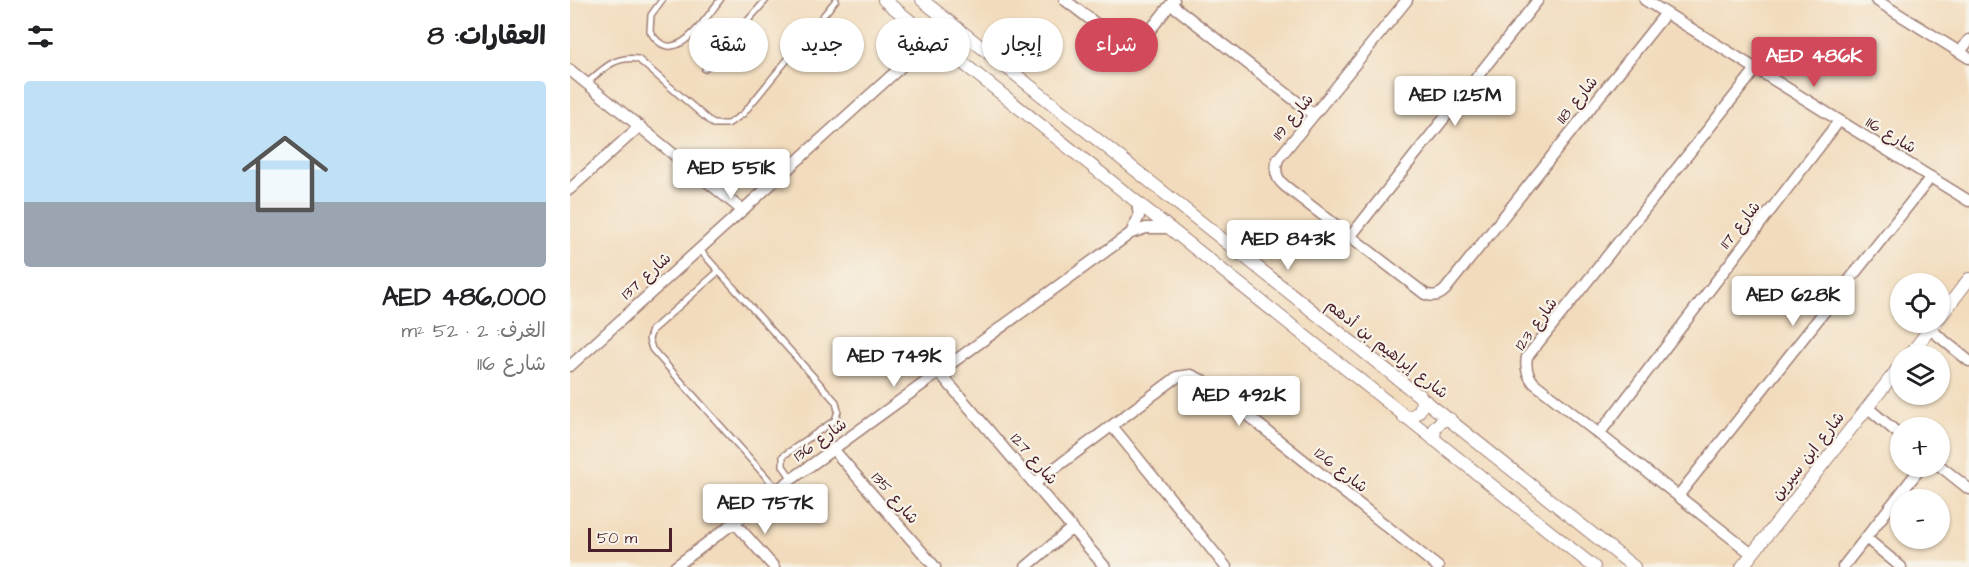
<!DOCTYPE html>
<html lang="ar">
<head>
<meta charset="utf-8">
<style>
  body { margin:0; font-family:"Architects Daughter","Playpen Sans Arabic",sans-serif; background:#f2f2f2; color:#202124; direction:rtl; height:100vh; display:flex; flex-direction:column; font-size:22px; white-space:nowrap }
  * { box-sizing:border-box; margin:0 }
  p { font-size:20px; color:#757577 }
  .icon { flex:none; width:33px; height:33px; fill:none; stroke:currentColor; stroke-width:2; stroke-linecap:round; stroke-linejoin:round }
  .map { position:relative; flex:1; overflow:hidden; direction:ltr }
  .drawer { display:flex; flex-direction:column; background:#fff; width:570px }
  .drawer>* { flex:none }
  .banner { position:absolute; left:18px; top:18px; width:570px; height:54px; direction:rtl; display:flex; gap:12px }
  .controls { position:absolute; left:1320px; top:273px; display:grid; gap:12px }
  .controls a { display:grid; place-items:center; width:60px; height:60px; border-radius:50%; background:#fff; box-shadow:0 2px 4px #0004; font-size:30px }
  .scale { position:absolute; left:18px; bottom:15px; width:84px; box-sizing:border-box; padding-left:6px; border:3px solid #4a1f2b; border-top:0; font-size:16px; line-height:21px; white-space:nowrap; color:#4a1f2b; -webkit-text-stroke:4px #f7f3e8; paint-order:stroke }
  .price { position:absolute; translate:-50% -51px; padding:0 14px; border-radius:6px; background:#fff; color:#222; font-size:20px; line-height:39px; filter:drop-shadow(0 2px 3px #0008) }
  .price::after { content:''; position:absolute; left:50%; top:36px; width:18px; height:14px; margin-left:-9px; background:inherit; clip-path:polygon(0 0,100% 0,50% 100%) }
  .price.on { background:#d1495b; color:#fff }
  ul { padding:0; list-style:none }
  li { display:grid; align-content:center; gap:12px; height:318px; padding:0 24px }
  li span { display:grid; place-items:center; height:186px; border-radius:6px; color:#555 }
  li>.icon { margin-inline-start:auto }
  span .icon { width:108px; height:108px; fill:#fffc; stroke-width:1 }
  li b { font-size:26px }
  h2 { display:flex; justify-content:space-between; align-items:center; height:72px; padding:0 24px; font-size:26px }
  .chip { padding:0 21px; border-radius:27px; background:#fff; box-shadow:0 2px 4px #0004; font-size:21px; line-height:54px }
  .chip.on { background:#d1495b; color:#fff }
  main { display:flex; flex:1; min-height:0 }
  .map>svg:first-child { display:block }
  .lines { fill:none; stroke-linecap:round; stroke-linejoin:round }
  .service-casing { stroke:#9e7d74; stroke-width:8 }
  .minor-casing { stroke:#9e7d74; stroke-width:13 }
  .tertiary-casing { stroke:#9e7d74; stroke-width:14 }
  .service { stroke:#fff; stroke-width:5 }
  .minor { stroke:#fff; stroke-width:10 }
  .tertiary { stroke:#fff; stroke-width:12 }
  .labels { text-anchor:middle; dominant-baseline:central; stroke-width:4.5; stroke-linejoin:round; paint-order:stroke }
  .street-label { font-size:16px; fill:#4a1f2b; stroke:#f7f3e8 }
</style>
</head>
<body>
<main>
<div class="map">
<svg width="1399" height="567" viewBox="0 0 1399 567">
  <rect width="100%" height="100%" fill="#f7f3e8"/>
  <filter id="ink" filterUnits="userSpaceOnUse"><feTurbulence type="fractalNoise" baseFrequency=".0167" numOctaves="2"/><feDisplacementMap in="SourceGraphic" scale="12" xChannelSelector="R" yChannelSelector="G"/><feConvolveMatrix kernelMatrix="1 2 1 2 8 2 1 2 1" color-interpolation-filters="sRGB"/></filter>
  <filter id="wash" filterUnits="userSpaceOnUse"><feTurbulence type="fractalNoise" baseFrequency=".008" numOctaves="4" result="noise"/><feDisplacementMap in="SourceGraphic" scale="24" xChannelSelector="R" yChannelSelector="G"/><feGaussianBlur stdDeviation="1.35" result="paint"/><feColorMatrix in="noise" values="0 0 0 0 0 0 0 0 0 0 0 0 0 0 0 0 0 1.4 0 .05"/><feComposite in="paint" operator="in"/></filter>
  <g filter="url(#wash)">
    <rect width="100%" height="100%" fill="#f2dbbc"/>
  </g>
  <g filter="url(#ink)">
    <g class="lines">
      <defs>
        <path id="service" d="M92 0 81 15 80 31C103 72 135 19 150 0
          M135 69 196 0
          M17 83C33 69 44 56 68 59L143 124H158L173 114 266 0
          M129 249 266 402 268 411 265 420 213 456V466L222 479
          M149 271 82 330 79 339 82 349 207 489"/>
        <path id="minor" d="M495 0 551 43 560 45 573 39 604 0
          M837 0 708 159C704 170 706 179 715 186L855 294C862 297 869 296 875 290L1096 13
          M1075 0 1399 201
          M1306 0 1399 58
          M601 4 744 115
          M1390 52 1399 40
          M342 57 348 41 345 25
          M0 70 172 210
          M0 189 70 126
          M561 233 569 216 567 203
          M780 237 968 0
          M1360 329 1399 361
          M0 366 342 57 365 51 377 50
          M369 372 535 567
          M1298 408 1330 435
          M542 426 656 567
          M1029 434 1269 121
          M263 449 365 567
          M1370 466 1399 489
          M465 483 607 377 621 375 634 381 868 567
          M1108 496 1361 177
          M164 522 204 567
          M1296 538 1331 567
          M1182 554 964 383C957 375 955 367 957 357L1186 69
          M105 567 222 479 561 233 576 228H599
          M456 567 502 528
          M1273 567 1352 466"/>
        <path id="tertiary" d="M314 0 1024 567
          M352 0 1064 567
          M1370 317 1399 279
          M1339 356 1365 322
          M834 417C848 417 855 408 850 395
          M864 440 865 427 872 421 880 419
          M1172 567 1330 366"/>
      </defs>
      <use href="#service" class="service-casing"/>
      <use href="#minor" class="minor-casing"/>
      <use href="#tertiary" class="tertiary-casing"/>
      <use href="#service" class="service"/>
      <use href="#minor" class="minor"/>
      <use href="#tertiary" class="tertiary"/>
    </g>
  </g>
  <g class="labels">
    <g class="street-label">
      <text transform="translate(1007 100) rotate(-51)">شارع 118</text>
      <text transform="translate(723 117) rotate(-51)">شارع 119</text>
      <text transform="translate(1321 135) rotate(31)">شارع 116</text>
      <text transform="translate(1170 225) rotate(-52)">شارع 117</text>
      <text transform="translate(76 276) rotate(-42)">شارع 137</text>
      <text transform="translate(966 324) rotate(-54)">شارع 123</text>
      <text transform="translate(817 349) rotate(38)">شارع إبراهيم بن أدهم</text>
      <text transform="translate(250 440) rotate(-36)">شارع 136</text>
      <text transform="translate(1238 456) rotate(-52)">شارع ابن سيرين</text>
      <text transform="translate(464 459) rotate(49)">شارع 127</text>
      <text transform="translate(771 470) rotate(38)">شارع 126</text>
      <text transform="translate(325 498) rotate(49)">شارع 135</text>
    </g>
  </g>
</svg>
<div class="controls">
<a><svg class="icon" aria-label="locate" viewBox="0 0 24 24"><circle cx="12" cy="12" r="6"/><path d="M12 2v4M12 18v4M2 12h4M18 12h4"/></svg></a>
<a><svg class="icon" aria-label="layers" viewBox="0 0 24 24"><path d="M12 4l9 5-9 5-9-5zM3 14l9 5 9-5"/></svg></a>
<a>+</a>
<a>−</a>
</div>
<div class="scale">50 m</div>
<b class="price on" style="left:1244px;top:88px">AED 486K</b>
<b class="price" style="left:885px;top:127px">AED 1.25M</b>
<b class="price" style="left:161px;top:200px">AED 551K</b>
<b class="price" style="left:718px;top:271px">AED 843K</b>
<b class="price" style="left:1223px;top:327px">AED 628K</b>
<b class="price" style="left:324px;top:388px">AED 749K</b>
<b class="price" style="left:669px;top:427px">AED 492K</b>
<b class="price" style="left:195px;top:535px">AED 757K</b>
<div class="banner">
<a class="chip on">شراء</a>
<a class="chip">إيجار</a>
<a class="chip">تصفية</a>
<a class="chip">جديد</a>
<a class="chip">شقة</a>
</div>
</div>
<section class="drawer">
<h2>العقارات: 8<svg class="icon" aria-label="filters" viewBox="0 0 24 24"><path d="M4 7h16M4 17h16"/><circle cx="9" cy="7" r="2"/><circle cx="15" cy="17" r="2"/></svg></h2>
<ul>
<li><span style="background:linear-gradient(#bfe0f5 65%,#9aa5b1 0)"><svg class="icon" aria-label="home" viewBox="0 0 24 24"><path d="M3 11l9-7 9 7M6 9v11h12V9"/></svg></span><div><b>AED 486,000</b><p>الغرف: 2 · 52 m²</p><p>شارع 116</p></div></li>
</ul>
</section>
</main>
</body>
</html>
